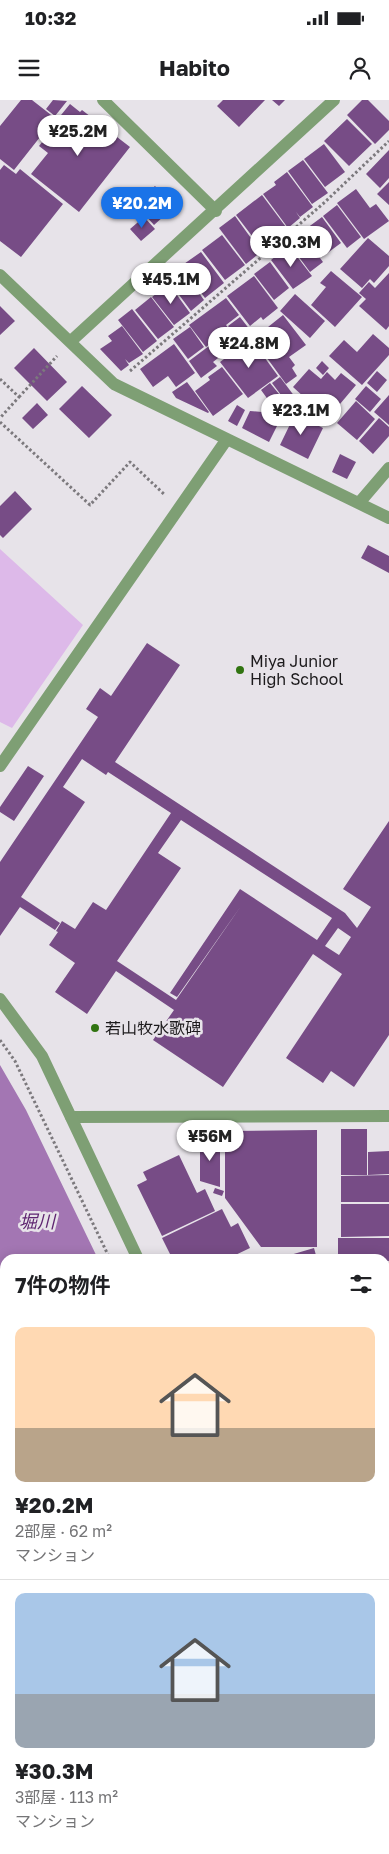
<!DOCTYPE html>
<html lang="ja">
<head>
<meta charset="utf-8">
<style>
  body { margin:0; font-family:"Golos Text","Noto Sans JP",sans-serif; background:#f6f6f6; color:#202124; height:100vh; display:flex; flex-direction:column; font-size:19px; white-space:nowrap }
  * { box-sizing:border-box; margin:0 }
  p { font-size:16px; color:#757577 }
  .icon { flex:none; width:28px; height:28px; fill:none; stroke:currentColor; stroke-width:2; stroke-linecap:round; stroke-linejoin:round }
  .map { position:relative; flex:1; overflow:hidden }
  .sheet { position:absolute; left:0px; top:1154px; width:390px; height:601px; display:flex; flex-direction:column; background:#fff; border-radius:15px 15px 0 0; box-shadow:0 2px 12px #0003 }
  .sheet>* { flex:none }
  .price { position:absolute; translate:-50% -42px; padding:0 11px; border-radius:18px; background:#fff; color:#222; font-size:16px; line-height:32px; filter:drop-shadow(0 1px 2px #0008) }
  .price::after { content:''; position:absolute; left:50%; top:30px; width:15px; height:11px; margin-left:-8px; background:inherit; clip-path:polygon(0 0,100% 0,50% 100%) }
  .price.current { background:#1a73e8; color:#fff }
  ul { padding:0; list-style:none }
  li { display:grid; align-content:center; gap:10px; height:265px; padding:0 15px }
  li+li { border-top:1px solid #e0e0e0 }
  li span { display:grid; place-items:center; height:155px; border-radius:10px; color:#555 }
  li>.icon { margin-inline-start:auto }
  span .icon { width:90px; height:90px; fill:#fffc; stroke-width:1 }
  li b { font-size:21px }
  h2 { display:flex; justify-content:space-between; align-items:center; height:60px; padding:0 15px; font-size:21px }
  .status { display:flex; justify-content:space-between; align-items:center; height:35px; padding:0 25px; background:#fff; direction:ltr }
  .status svg { height:14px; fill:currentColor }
  header { display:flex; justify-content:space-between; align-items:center; height:65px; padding:0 15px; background:#fff; font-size:22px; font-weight:700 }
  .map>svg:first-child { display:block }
  .green { fill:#ddb9e9 }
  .water { fill:#a376b3 }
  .building { fill:#774c86; fill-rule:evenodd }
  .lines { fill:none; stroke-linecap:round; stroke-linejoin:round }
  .path { stroke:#7c797d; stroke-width:3; stroke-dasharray:2.5 2.5; stroke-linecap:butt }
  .minor { stroke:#7e9f74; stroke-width:12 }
  .tertiary { stroke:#7e9f74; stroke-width:12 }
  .poi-dot { fill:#317411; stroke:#e7e3e9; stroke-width:2 }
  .labels { text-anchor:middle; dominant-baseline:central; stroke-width:5; stroke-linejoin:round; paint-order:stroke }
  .poi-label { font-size:16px; fill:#1c1a1c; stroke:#e7e3e9; text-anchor:start }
  .water-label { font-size:18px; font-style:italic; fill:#5f2671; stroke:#e7e3e9 }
</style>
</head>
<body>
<div class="status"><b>10:32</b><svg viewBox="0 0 49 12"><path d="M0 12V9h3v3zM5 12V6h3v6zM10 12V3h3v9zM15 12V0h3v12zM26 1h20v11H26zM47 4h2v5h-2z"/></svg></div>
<header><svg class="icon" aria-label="menu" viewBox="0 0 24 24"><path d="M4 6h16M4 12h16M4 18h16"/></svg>Habito<svg class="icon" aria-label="person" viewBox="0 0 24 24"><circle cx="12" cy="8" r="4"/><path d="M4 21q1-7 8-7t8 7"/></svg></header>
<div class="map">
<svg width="389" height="1754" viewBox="0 0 389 1754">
  <rect width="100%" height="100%" fill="#e7e3e9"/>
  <path class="green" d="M0 449 83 525 12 628 0 622Z
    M0 1518 5 1530V1750H92L94 1754H0Z
    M385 1700 389 1704V1754H351L350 1750H385Z"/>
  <path class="water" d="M0 965 26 1010 98 1159H5V1386L0 1375Z
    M150 1750H350L351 1754H152Z"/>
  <path class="building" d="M21 0H32L55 18 14 70 0 59V26Z
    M53 0 67 1 55 16 46 9Z
    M223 0H265L239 27 217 6Z
    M272 0H285L279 6Z
    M362 0H368L389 21V30L375 44 347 15Z
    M70 4 80 12 82 10 130 47 79 112 31 74 48 53 39 46 47 36 56 43 59 40 48 31Z
    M347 19 372 44 349 66 324 41Z
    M324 44 345 72 325 87 304 59Z
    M389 50V78L380 88 366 74Z
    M303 60 328 93 312 104 288 71Z
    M4 65 16 74 20 69 63 104 21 157 0 141V70Z
    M287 72 313 107 300 117 296 112 300 118 288 128 263 94 276 85 274 82Z
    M389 82V105L377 94Z
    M155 86 174 107 154 125 135 104Z
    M356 89 370 108 376 104 389 121 364 139 337 103Z
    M262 95 289 131 268 146 263 140 258 144 236 115Z
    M337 105 361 137 347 148 323 116Z
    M235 116 261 152 246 164 219 128Z
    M144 117 155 129 141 141 130 129Z
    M322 117 341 143 322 157 303 131Z
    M222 135 245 165 225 180 202 150Z
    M303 135 323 162 310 172 290 145Z
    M368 138 389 156V166L374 183 370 179 362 188 340 169Z
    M289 146 312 176 293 189 271 160Z
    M201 152 224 183 205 198 181 166Z
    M270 162 289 188 274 200 254 174Z
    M331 171 362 197 335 227 311 205 326 187 320 183Z
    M389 173V226L386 230 359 206 366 199 359 193 369 182 375 188Z
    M175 174 179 180 186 175 204 200 191 211 168 180Z
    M254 176 278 208 263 220 261 217 250 226 227 196Z
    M169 184 190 213 174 225 152 197Z
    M295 194 325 221 310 238 280 211Z
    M151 197 174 227 158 239 135 210Z
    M226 198 239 215 226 225 229 229 206 247 189 225Z
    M0 206 15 221 0 235Z
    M132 209 157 241 143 252 118 220Z
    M283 215 306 245 289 257 295 265 292 268 297 276 286 284 253 239Z
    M240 217 254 235 242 244 228 226Z
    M122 226 143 254 129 263 125 259 129 265 121 271 100 249 112 241 108 236Z
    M190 227 204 247 188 259 173 239Z
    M227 233 236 246 226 254 217 241Z
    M373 234 389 248V255L362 285 329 256 344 240 357 252Z
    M251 239 278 276 248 298 220 262Z
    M213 243 222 255 213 262 217 266 201 278 189 261Z
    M174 244 195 273 176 287 168 276 153 287 140 269Z
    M34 248 67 282 47 301 14 268Z
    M322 261 329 268 323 275 316 268Z
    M222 267 243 294 213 316 195 291 210 280 208 277Z
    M309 269 321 279 327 272 335 280 341 273 356 285 340 304 333 297 313 319 298 306 305 298 293 287Z
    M377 271 387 280 377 292 367 283Z
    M280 277 295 297 287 303 272 283Z
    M187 282 209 312 208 313 176 298 172 292Z
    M270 283 279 294 269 301 261 290Z
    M82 286 112 315 89 338 59 309Z
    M366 286 381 299 370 312 355 299Z
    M389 295V325L374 312Z
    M356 301 375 319 357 340 337 323Z
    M37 303 48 315 33 329 22 318Z
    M237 305 245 310 237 326 228 321Z
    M250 311 283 314 269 342 242 328Z
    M295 314 323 328 308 359 280 345Z
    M379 318 389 327V336L373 354 359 341Z
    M340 354 356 362 347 379 332 372Z
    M15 391 32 409 3 438 0 435V406Z
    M368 445 389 456V473L361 458Z
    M147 543 180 565 115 662 345 813 357 828 371 807 343 789 389 721V935L354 987 331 971 323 983 286 958 342 874 313 854 223 987 153 940 174 910 116 871 87 914 55 892 75 863 49 845 58 832 56 831 62 821 75 829 93 802 106 810 171 713 108 672 106 675 82 659 63 687 85 702 21 797 60 823 55 830 20 807 0 836V762L98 617 86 609 100 588 111 596ZM181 720 332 818 317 840 240 789 170 893 177 897 241 806 176 900 117 861 181 768 158 753ZM338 828 351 837 339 855 325 846Z
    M28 666 44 676 14 721 0 712V707Z
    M341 1029H367V1075H341Z
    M317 1030V1147H261L225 1098V1031Z
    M200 1040H220V1087L200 1081Z
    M389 1051V1074L368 1075V1052Z
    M179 1055 197 1093 205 1089 215 1111 162 1136 137 1085 147 1080 143 1072Z
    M389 1075V1102H341V1076Z
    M215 1088 224 1091 222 1096 213 1093Z
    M341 1104H389V1136L341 1137Z
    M222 1109 231 1127 238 1123 250 1148 227 1159H181L179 1154 172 1158 162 1138Z
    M338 1138H389V1161L338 1159Z
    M314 1148 317 1159H280V1158Z
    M385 1332 389 1342V1351L385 1352Z
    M385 1438 389 1446V1603L385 1597Z"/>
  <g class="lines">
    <path class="path" d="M130 271 325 102 389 41
      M0 279 19 297 0 318
      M19 297 57 256
      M0 322 90 405 130 362 165 395
      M0 940 15 961 110 1159
      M0 1440 5 1451
      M0 1574 5 1580
      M385 1690 389 1694
      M385 1733 389 1739
      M371 1750 373 1754"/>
    <path class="minor" d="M103 0 216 111
      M0 175 114 284 389 418
      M70 242 334 0
      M359 403 389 368
      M0 666 227 339
      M71 1017 389 1016
      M385 1375 389 1373
      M0 1489 5 1500
      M112 1750 113 1754"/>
    <path class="tertiary" d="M0 899 42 956 138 1159
      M385 1653 389 1658"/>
  </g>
  <g class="poi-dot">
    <circle cx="240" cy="570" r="5"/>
    <circle cx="95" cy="928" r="5"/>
  </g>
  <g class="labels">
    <g class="poi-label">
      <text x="250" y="561">Miya Junior<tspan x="250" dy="18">High School</tspan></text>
      <text x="105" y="928">若山牧水歌碑</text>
    </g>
    <g class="water-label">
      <text x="37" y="1121">堀川</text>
    </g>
  </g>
</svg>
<b class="price" style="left:78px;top:57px">¥25.2M</b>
<b class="price current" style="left:142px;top:129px">¥20.2M</b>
<b class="price" style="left:291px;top:168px">¥30.3M</b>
<b class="price" style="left:171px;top:205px">¥45.1M</b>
<b class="price" style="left:249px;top:269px">¥24.8M</b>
<b class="price" style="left:301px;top:336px">¥23.1M</b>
<b class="price" style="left:210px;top:1062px">¥56M</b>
<section class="sheet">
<h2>7件の物件<svg class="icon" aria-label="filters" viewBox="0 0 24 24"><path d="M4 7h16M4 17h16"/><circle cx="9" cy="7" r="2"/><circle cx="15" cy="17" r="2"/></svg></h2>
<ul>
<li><span style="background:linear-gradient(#ffd9b3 65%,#b9a48a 0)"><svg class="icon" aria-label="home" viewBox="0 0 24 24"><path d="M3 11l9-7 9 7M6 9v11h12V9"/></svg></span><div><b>¥20.2M</b><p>2部屋 · 62 m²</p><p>マンション</p></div></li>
<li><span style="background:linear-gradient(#a9c7e8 65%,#9aa5b1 0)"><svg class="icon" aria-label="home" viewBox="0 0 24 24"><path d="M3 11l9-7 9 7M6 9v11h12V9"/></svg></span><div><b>¥30.3M</b><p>3部屋 · 113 m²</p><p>マンション</p></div></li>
</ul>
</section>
</div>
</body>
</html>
